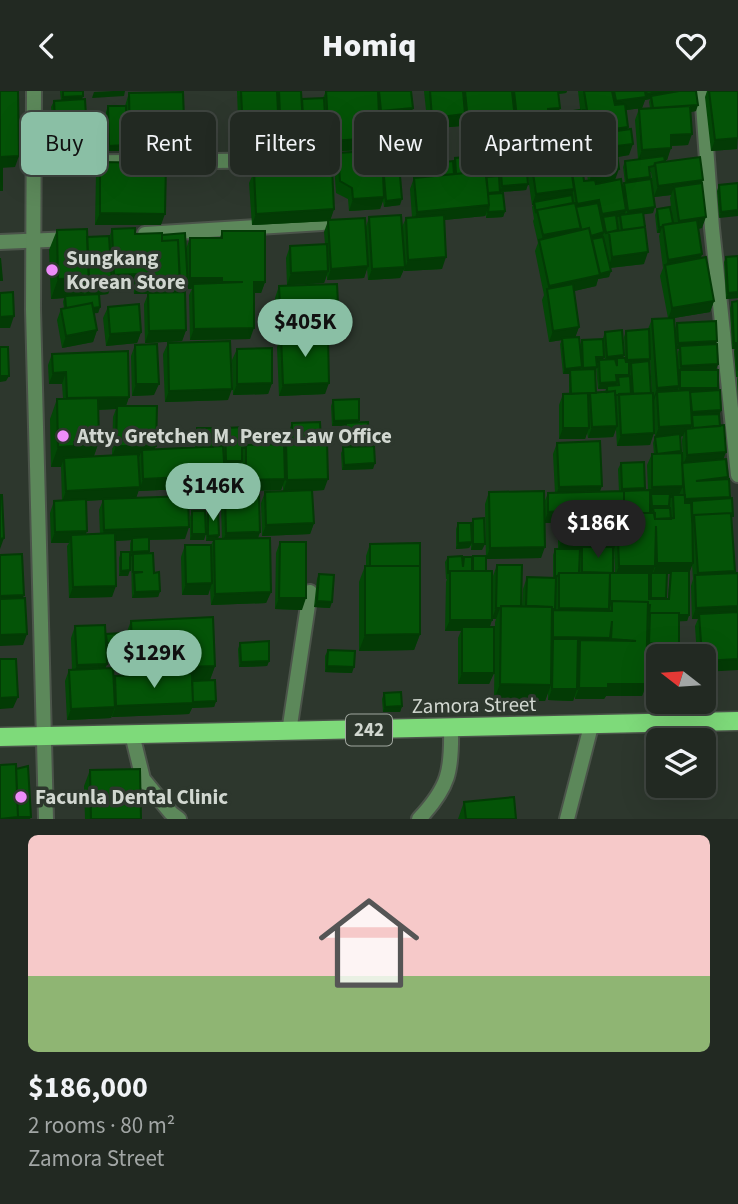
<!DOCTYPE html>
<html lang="en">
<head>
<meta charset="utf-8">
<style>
  body { margin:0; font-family:"Source Sans 3",sans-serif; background:#2e352f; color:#f1f3f6; height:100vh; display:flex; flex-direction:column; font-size:26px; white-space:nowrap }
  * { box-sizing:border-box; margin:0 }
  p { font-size:23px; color:#a2a6a5 }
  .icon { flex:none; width:38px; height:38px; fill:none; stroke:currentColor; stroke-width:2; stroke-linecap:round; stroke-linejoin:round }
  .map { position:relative; height:728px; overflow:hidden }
  .drawer { display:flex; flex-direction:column; background:#222922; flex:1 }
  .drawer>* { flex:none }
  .hud { position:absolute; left:21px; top:21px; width:696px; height:63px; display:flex; gap:14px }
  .needle { width:46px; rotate:287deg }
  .fabs { position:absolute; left:646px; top:553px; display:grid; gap:14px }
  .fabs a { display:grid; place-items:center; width:70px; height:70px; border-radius:10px; background:#222922; box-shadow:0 7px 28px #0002,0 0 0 2px #3f4540; font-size:35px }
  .price { position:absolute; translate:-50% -60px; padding:0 16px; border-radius:24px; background:#8abfa5; color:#111; font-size:23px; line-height:46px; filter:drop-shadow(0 2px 4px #0008) }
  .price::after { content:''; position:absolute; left:50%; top:42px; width:21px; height:16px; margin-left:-10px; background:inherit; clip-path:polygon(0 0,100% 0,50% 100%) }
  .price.active { background:#222; color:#fff }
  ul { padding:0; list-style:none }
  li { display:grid; align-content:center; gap:14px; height:371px; padding:0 28px }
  li span { display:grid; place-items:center; height:217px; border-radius:10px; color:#555 }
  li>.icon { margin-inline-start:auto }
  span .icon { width:126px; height:126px; fill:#fffc; stroke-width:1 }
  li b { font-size:30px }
  .tag { padding:0 24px; border-radius:10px; background:#222922; box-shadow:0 7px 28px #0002,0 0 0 2px #3f4540; font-size:24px; line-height:63px }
  .tag.active { background:#8abfa5; color:#111 }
  header { display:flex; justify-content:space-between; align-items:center; height:91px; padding:0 28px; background:#222922; font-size:32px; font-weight:800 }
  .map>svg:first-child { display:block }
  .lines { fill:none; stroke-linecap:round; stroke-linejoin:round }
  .service-casing { stroke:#4b544a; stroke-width:18 }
  .minor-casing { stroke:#4b544a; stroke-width:18 }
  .tertiary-casing { stroke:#4b544a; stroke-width:18 }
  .primary-casing { stroke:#4b544a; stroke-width:21 }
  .service { stroke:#5c885a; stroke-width:14 }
  .minor { stroke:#5c885a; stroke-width:14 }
  .tertiary { stroke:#5c885a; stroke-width:14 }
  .primary { stroke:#7eda7a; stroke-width:18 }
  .wall { fill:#034806; fill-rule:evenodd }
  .shaded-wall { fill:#033b05 }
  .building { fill:#045407; stroke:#033b05; stroke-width:2 }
  .poi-dot { fill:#ed8cf9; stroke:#2d372d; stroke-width:2.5 }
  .labels { text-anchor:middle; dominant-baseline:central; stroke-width:7; stroke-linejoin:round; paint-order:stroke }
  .shield { fill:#2d372d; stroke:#a0a79f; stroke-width:2 }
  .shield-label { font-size:19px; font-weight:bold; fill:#d1d7d0 }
  .poi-label { font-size:21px; font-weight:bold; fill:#d1d7d0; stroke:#2d372d; text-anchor:start }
  .street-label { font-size:21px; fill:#d1d7d0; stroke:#2d372d }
</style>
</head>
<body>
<header><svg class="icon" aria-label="back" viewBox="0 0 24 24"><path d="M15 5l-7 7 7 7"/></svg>Homiq<svg class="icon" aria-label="heart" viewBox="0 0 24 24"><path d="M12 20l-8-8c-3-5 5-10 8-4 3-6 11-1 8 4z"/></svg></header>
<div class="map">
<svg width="738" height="728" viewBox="0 0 738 728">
  <rect width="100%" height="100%" fill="#2d372d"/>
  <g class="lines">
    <defs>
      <path id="service" d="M132 643 143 688 171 722 179 728
        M419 728C449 696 452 680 451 637
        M567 728 591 635"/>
      <path id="minor" d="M702 0 712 137 738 384
        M35 72 313 69
        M145 143 322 132
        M0 151 72 148
        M289 641 310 501"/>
      <path id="tertiary" d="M34 0 33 218 46 728"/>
      <path id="primary" d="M0 646 738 630"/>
    </defs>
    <use href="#service" class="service-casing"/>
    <use href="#minor" class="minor-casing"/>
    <use href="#tertiary" class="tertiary-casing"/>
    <use href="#primary" class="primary-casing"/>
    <use href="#service" class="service"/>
    <use href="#minor" class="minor"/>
    <use href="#tertiary" class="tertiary"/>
    <use href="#primary" class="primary"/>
  </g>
  <path class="wall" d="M60 0H83L82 8 84 31 53 34 51 16 54 10H61Z
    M237 0H301L302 8 323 7 326 0H411L413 17 411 21 424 73 399 75 400 114 384 116 383 110 380 118 349 120 348 108 336 102 334 73 338 62 382 75 387 73 384 34 385 30 379 31 380 47 376 58 325 61 324 45 323 47 304 48 300 60 277 61 276 47 275 52 239 54Z
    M424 0H567L566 2 559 3 558 23 581 25 578 0H676L696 20 690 21 688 54 671 55 667 69H665V70L702 92V137L698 138 702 163 700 168 714 210 710 221 674 227 675 238 677 232 716 253 718 273 716 279 717 299 721 319 719 325 723 369 730 406 732 429 704 565H697L695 535 698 528H692L691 495 693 488 692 473 689 481V524L687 530H679L658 565V602H644V600L642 605H606L604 608H575V605L573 610 548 609V601L545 610 494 609 495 531 496 528H492L490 536 494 582 489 593H458V547L461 540H445L446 491 447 488H446L445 471 448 466 463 470 464 466 472 470 473 465 486 480 493 485 497 474 521 515H522L523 498 527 486 553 487V464L555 458H558V432H544L541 467 486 468 485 413 489 401 544 412 548 402H555L553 363 557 352 600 401H619L618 378 621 372 645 397V399H648L647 374 652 363H654L653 352 655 346 654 328 650 354 617 355 616 338 613 346 588 347 587 341 585 348H559V314L563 303H569V283H563L560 253 562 249 549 251 542 209 544 204 535 160 538 152 533 130 534 128 532 116 533 114H532L522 44V60L520 66 504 67V57L503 58 466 62 463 30 461 35 428 38ZM650 8 649 11 650 17 639 18 635 29 638 68 625 70 623 76 625 92 622 97 615 89 617 66 629 64 627 39 628 36 626 19 642 17 645 9ZM585 70 588 90H584L583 77ZM650 81H651L654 106 671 104 670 107 673 132 657 118 655 124 657 142H660L659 145 663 177 660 185 668 227 652 228 648 238 626 240 624 246 625 267H623L624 264 605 241 603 247 605 269H603L582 249 580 254 575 246 579 236 574 200 596 195 598 188 609 186 610 177 644 173V123L653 122ZM677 258H679L678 261V283ZM650 268 652 302H651L649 271ZM596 276 598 298H606L605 301 596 302 595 279ZM683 345 682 349 683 372H682L680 346ZM613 458H614L615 482H613ZM667 483H670L668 508H666Z
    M707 0H738L737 58 711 60 705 6Z
    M129 2 181 65 126 66V56L124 60H107L106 21 108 15H125Z
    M455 67 499 74 528 93 526 99 500 101 505 120 503 126 486 127V124L485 125 444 129 442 178 404 180V178L400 187 368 189 367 177 364 187 327 189V184L324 192 287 194 286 167 290 155 325 153 324 141 328 130 252 134 249 92 254 81 334 118 330 129 366 136 369 126 402 136 406 127 412 126 410 98 414 87 431 85V78L433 72 453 71Z
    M100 71 161 134H95L96 82Z
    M738 92 719 127 717 100 719 94Z
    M112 138 135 143 162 144 186 158 190 147H220L222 140 265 191 261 202H254L250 248 190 249 189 204 192 198H187L185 203 186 239 182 250 145 252 144 213 148 203H134L133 194 111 195 108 203 99 204 100 216 98 222H94L97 239 93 251 62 257 57 229 61 218 64 217 63 211 64 207 51 208 49 159 57 139 87 146 109 147Z
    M738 165V207L726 208 724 171 726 166Z
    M279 195 335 243 328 244 325 303 279 305 277 256 281 246H277L275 207Z
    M738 210V309L737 289 738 286H736L734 260 735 258H732L730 217 732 211Z
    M108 216 141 241 137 252 106 255 103 227Z
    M168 252 228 309 165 311 163 263Z
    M135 254 154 304 132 305 131 265Z
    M237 258 272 292 268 303 233 304 232 269Z
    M52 263 129 306 126 315 155 358 195 357 194 343 197 337 213 356 223 359V343L225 337 247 354 284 358 286 352H290V337L292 332 324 399 312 400 314 432 310 443 262 445 261 412 265 401 283 400V394L281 399 242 400V372L240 375 224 376 225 384 221 396 139 400V398L136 407 185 448 149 449V462L160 500 158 506 132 507 131 466H130V453L131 449 115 450 112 506 69 507 67 455 69 452H51L50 422 54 410H62L61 376H51L50 328 57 308 63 307 62 293H49L48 274ZM116 318 113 326 112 364 94 365 99 350 98 319ZM103 409 99 419 100 443H86V410Z
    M333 309 359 331 369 351 367 355 373 378 342 379 341 362 344 356V335H332L331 315Z
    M225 405 260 441 258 447 271 501 266 512 211 514 210 497 208 504H182L181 466 185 454H211L213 450H206V425L208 419 219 444 218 448 222 447 221 416Z
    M192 420 204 449H190V426Z
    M473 428 482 459H471V454L469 457 456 458V438L458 432 471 433Z
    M280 451 302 519 275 518 276 462Z
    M370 453 420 543 414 559 359 560V491L365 475H366V465Z
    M121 461 128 485H119V467Z
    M319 483 330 517 314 516 317 488Z
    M131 530 215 575 210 589 216 610 214 616 192 617 189 623 112 626V623L111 627 67 629 65 590 69 579H72L71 547 75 535 106 544 120 558H107V573L105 577 114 590 115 585H127L125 546Z
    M240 552 269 570 267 575 239 576 238 558Z
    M328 559 352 582 325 581V565Z
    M384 602 402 615 400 621H383L382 608Z
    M90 679 141 728H85L84 695Z
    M464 711 516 728H458Z"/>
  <path class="shaded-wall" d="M114 0H125L124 5 92 7 94 1Z
    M544 0H567L566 2 542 4Z
    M663 0H676L675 3 651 5 650 8 645 9 642 17 612 21 616 10 646 6 647 3Z
    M83 5 81 11 61 12 63 6Z
    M698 14 696 20 651 27 654 22Z
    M413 17 409 28 388 23 385 30 377 31 381 20Z
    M560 17 556 28 543 29 548 18Z
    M465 23 461 35 428 38 432 27Z
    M86 25 84 31 53 34 55 28Z
    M525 26 521 38H513L517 27Z
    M515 28 511 39H506L505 29Z
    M628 36 624 47 587 44 584 53 583 54 587 42Z
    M279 41 275 52 239 54 243 43Z
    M326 41 323 47 300 48 303 43Z
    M692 43 688 54 666 55 671 44Z
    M738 43 737 58 711 60 715 49Z
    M380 47 376 58 325 61 329 50Z
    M508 47 503 58 466 62 470 51Z
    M304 49 300 60 277 61 281 50Z
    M633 53 629 64 612 67 616 55Z
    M126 54 124 60H107L109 55Z
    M185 54 181 65 126 66 130 55Z
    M671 57 667 69 638 70 642 59Z
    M522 60 520 66 504 67 506 61Z
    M428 62 424 73 387 76 391 65Z
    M19 65 15 76 0 77V66Z
    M587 65 583 76 532 75 528 85 532 73Z
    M619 78 615 89 588 94 592 82Z
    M501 82 499 88 457 86Z
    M650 86 648 92 625 95 627 89Z
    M703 89 699 101 674 96 671 104 654 106 658 95Z
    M528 93 526 99 500 101 498 107H487V102L500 101 502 95Z
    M574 98 570 109 534 111 533 114H532L536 103Z
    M384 106 380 118 349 120 353 108Z
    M402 108 400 114 384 116 386 110Z
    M599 109 597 115 574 119 577 113Z
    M489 114 485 125 413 132 417 121Z
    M655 116 653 122 626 126 628 120Z
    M334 118 330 130 252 134 256 123Z
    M626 119 624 125 604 128 603 126 602 129H600L602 123Z
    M738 119V125L719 127 721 121Z
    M505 120 503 126 486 127 488 121Z
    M100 122 165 123 161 134H95Z
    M706 126 702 137 674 141 679 130Z
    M659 136H662L660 142H657Z
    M581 137 576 148 540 153 543 144Z
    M604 141 602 147 587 151 589 145Z
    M648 161 644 173 608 177 612 166Z
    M702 163 698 175 665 177 668 169Z
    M446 166 442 178 404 180 408 169Z
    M368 175 364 187 327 189 331 178Z
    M405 176 400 187 368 189 372 178Z
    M328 180 324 192 287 194 291 182Z
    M611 180 609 186 598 188 596 195 548 206 547 201 549 195Z
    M138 183 133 194 111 195 108 203 85 205 89 194 111 192 114 184Z
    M89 187 82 207 65 205 64 207 51 208 58 188Z
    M190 187H222L218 198 193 193 191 198H187L185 203H178L180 197H186Z
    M180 191 176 202 134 203 138 192Z
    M254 191H265L261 202H250Z
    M738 201V207L726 208 728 202Z
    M714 210 710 221 668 228 672 217Z
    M100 216 98 222 64 225 66 219Z
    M14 225 10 237H0V226Z
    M339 232 335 243 277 246 281 235Z
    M579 236 575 247 549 251 553 240Z
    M254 237 250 248 190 249 194 238Z
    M97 239 93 251 62 257 66 245Z
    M186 239 182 250 145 252 149 240Z
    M141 241 137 252 106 255 110 243Z
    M717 250 715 256 680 255 679 258H676L678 252Z
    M734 252H738V257L736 254 735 258H732Z
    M624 264 621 270 617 267 615 271 605 272 607 266Z
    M596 266H604L602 272 599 269 598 272H594Z
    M650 268 648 273 631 272 629 275H625L627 269Z
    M718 273 716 279 679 281 681 275Z
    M582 276 579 282 570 279 569 283H563L565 278Z
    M597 276 594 281 581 282 583 277Z
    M66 281 62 293H49L53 282Z
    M0 285H9L6 290 0 291Z
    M617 291 615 297 607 295 606 298H598L600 292Z
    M272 292 268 303 233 304 237 293Z
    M329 292 325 303 279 305 283 294Z
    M136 293H159L154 304 132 305Z
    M679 295 675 307 657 301 654 309H653L657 297Z
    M680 297H718L716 303H678Z
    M232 298 228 309 165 311 169 300Z
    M129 306 125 317 117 315 116 318 63 320 67 309Z
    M721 319 719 325 691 327 692 321Z
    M359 329 357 335 346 332 344 335H332L334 330Z
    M692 334 688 345 686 338 683 345 655 347 659 336Z
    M617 335 613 346 588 347 592 336Z
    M563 337H589L585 348H559Z
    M654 342 650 354 617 355 621 344Z
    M99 350 92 370 64 367 61 376H51L58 356 74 351Z
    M369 351 367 357 344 358 346 352Z
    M116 355H156L152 366 142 359 139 366H112Z
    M726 361 722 372 683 375 687 364Z
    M226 370H242L240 375 224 376Z
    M375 372 373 378 342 379 344 374Z
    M225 384 221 396 139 400 143 388Z
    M285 388 281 399 242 400 246 389Z
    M328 388 324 399 283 401 287 389Z
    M602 395 598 406 555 407 559 396Z
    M683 395 678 406 673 404 672 407H652L651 403 650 407H648L652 396Z
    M140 396 136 407 62 411 66 400Z
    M645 397 643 403 619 404 622 398Z
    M730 406 728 412 691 410 690 413 682 414 685 408Z
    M652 415H669L667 421 653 417 652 421H650Z
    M562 420 558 432H544L548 421Z
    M314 432 310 443 262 445 266 434Z
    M189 436 185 448 132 449V447L131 449 100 451 104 439Z
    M87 440 83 451 71 444 69 452H51L55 441Z
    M260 441 256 452 222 453 226 442Z
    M192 443H206L204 449H190Z
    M219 444 217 450 214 448 213 450H206L208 445Z
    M4 447 0 458V448Z
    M618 447 614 458 582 459V456L581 459H558L562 448Z
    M472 451 469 457 456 458 458 452Z
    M473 453H485L482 459H471Z
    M545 456 541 467 486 468 490 457Z
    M149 460 147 466 133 463 131 466H130L132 461Z
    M657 472H693L689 483 671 480 670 483H653Z
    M619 475H655L651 486V482L649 486H615Z
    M130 479 128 485H119L121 480Z
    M735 480 731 491 695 490 698 482Z
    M212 492 208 504H182L186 493Z
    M116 495 112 506 69 507 73 496Z
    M160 500 158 506 132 507 135 501Z
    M271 501 266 512 211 514 215 503Z
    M24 504 20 515 0 516V505Z
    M279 507H306L302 519 275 518Z
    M317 510 332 511 330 517 314 516Z
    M611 513 605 529 555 528 559 517Z
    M738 515V524L699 523 698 528H692L696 517Z
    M496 517H500L496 528H492Z
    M689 524 687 530 666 531 650 525Z
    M450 529H492L488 540 462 536 461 540H445Z
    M27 543 23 554 0 555V544Z
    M420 543 414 559 359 560 365 544Z
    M553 546 610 547 606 558 580 549 577 558 549 557Z
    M107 552H122L120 558H105Z
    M649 552 679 553 674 564 648 556 645 564Z
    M738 568V579L704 581V570Z
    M269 570 267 575 239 576 241 571Z
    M107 573 103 584 73 585 77 574Z
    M215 575 209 591 127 594 133 578Z
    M327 575 354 576 352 582 325 581Z
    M462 582H494L489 593H458Z
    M648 591H658V602H644Z
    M500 593 551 594 545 610 494 609Z
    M608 593H646L642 605H606L604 608H575L579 597Z
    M552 598H577L573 610 548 609Z
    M704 599H712L710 605H704Z
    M18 606 13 617 0 618V607Z
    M216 610 214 616 192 617 189 623 112 626 116 615Z
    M402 615 400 621H383L385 616Z
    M115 616 111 627 67 629 71 618Z
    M18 726H31L30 728H5Z"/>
  <path class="building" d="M0 0H18L19 65 0 66V15H1H0Z
    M63 0H83V5L63 6Z
    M241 0H277L279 41 243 43Z
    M279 0H301L304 49 281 50Z
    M326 0H378L380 47 329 50Z
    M379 0H411L413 17 381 20Z
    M430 0H463L465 23 432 27Z
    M465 0H512L515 28 505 29 508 47 470 51Z
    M514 0H558L560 17 548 18V24L580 19 587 65 532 73 525 26 517 27Z
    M584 0H612L615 14 625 13 628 36 587 42 583 19H587Z
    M614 0H645L646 6 616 10Z
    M646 0H663L647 3Z
    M679 0H696L698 14 653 17 651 5Z
    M709 0H738V47L715 49Z
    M183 1 185 54 130 55 129 2Z
    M324 7 326 41 304 43 302 8Z
    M85 8 86 25 55 28 54 10Z
    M108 15H126V54L109 55Z
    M690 15 692 43 671 44V57L642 59 639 18Z
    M425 20 428 62 391 65 388 23Z
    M521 34 522 60 506 61V51L508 47 506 35Z
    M631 38 633 53 616 55 619 78 592 82 587 44Z
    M382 59 384 106 353 108 352 97 340 90 338 62Z
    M498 63 499 74 526 72 528 93 502 95 501 82 486 84V80L456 83 455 67Z
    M664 65 665 70 655 72 654 75 649 76 650 86 627 89 625 70Z
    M700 66 703 89 658 95 655 72Z
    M0 68H2V99H0Z
    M570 69 574 98 536 103 532 75Z
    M453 70 454 83 434 85 433 72Z
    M100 71 166 72 165 123 100 122Z
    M399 73 402 108 386 110 383 74Z
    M582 74 584 90 595 89 596 93 621 88 626 119 602 123 599 109 577 113 571 75Z
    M332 77 334 118 256 123 254 81Z
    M486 80 489 114 417 121 414 87Z
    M499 85 500 101 488 102 486 86Z
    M651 88 655 116 628 120 624 92Z
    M702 92 706 126 679 130 674 96Z
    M738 92V119L721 121 719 94Z
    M503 102 505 120 488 121 489 114 488 103Z
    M572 104 573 112 537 119 536 122 534 111Z
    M575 112 581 137 543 144 537 119Z
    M598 112 604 141 591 145 589 137 581 139 576 116Z
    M670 116 673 132 663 134 662 136H659L657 118Z
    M643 121 645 136 622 139 620 124Z
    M401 124 405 176 372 178 369 126Z
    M444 124 446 166 408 169 406 127Z
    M616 124 618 139 606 142 603 126Z
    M365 127 368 175 331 178 328 129Z
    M697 129 702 163 668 169 663 134Z
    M645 136 648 161 612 166 609 141Z
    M135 137V143L162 142V150L178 149 180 191 138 192V183L114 184 112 138Z
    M589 137 600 184 549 195 539 149Z
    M87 138 89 187 58 188 57 139Z
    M222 140H265V191H254V237L194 238 193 193 243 191H222V187H190V147H222Z
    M185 142 188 197H180L178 149 162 150V144Z
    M109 145 112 192 89 194 87 146Z
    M603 146 611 180 600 183 592 148Z
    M327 153 328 180 291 182 290 155Z
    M738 165V201L728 202 726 166Z
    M706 166 714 210 672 217 665 174Z
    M0 167 2 189H0Z
    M337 193 339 232 281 235 279 195Z
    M573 193 579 236 553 240 547 198Z
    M13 201 14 225 0 226V202Z
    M185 201 186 239 149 240 148 202Z
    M99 203 100 216 93 217 92 212 66 217 65 205Z
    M738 210V252H734L732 211Z
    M92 212 97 239 66 245 61 218Z
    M139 213 141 241 110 243 108 216Z
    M674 227 679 295 657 297 652 228Z
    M716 230 717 250 678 252 677 232Z
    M649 238 650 268 627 269 626 240Z
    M622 239 624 264 607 266 605 241Z
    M328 243 329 292 283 294 281 245Z
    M579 246 582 276 565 278 562 247Z
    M603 248 604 266H596L597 276 583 277 582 249Z
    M230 250 232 298 169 300 168 252Z
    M157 253 159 293H136L135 254Z
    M717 253 718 273 681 275 680 255Z
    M736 254H738V280Z
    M0 256H8L9 285H0Z
    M272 257V292L237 293V258Z
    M128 260 129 306 67 307 66 281 53 282 52 263Z
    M617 267H625L626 271H629V284H616L617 291 600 292 599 269 615 268 617 275Z
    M649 270 651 302 633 303 631 272Z
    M595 278 596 302H590L589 305 588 302 571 303 570 279Z
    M680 279H718V297H680Z
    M630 285 631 303 615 304V300L607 301V295L619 294 618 286Z
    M690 299 692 334 659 336 657 301Z
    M720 299 721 319 692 321 690 301Z
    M615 300 617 335 592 336 590 302Z
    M588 302 589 337H563V303Z
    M653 302 654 342 621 344 619 303Z
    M98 307 99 350 74 351V355L58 356 57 308Z
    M359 308V329L334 330 333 309Z
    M117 315H157L156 355H116Z
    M719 323 720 335 693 337 692 324Z
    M320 331 321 350 292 352V332Z
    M368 331 369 351 346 352V332Z
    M724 334 726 361 687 364 686 338Z
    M246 336 247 354 244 357H242V370H226L225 337Z
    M197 337H212L213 356H197Z
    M680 343 681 360 657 363 655 346Z
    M327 350 328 388 287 389 286 352Z
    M600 350 602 395 559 396 557 352Z
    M284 353 285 388 246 389V354Z
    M223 355 225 384 143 388 142 359Z
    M374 355 375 372 344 374 343 356Z
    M682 362 683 395 652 396V363Z
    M138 363 140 396 66 400 64 367Z
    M726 368 728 386 696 390 729 388 730 406 685 408 682 372Z
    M644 371 645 397 622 398 621 372Z
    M312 399 314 432 266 434 265 401Z
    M650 399V422H627L626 426H624V400H623Z
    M544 400 545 456 490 457 489 401Z
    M624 400V447H627V422H655V428L674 427 673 404H685V412H692L693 472H657L656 435 655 475H619L618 447 562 448V420L548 421V402Z
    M651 403H670L669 415H652Z
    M0 404H2L4 447 0 448Z
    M259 404 260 441 226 442 225 405Z
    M188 405 189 436 104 439 103 408Z
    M732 407 733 425H731V422L694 424 692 428 691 410Z
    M86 408 87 440 55 441 54 410Z
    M653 417H670L671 428H655Z
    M208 419H218L219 444 208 445Z
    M192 420H205L206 443H192Z
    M731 422 735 480 698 482 694 424Z
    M484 427 485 453H473V428Z
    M458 432H471L472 451 458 452Z
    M115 442 116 495 73 496 71 444Z
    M149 446V460L132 461V447Z
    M270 447 271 501 215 503 214 448Z
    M280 451H306V507H279Z
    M420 452V476V475H370V453Z
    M185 454H211L212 492 186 493Z
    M582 456H613V482L582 481Z
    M555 458H580L579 482H559L558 485H555Z
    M121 461H130V479L121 480Z
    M153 462 154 482 159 481 160 500 135 501 134 482 143 481H133V463Z
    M22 463 24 504 0 505V464Z
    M462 465 463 476 464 466H472V480H450V482H448V466Z
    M473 465H486V480H473Z
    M497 474H522L521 515H501V517H496Z
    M365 475H420V543L365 544Z
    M450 480H492V529H450Z
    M671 480H689V524H679V522H650L649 525 650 514H648V511L612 510 610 513V482H649V508H669Z
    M559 482H610L609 518 559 517Z
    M651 482H667L666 507H651Z
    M738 482V515L696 517 695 484Z
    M319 483 334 484 332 511 317 510Z
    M527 486 556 487 555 518H552V516L526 515Z
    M25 507 27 543 0 544V508Z
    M612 510 648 511 646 593H608V597H579L580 549 636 550 611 548 612 530 610 547 553 546V519L612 520Z
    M501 515 552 516 551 594 500 593Z
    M738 521V568L704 570V565H702L699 523Z
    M650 522H679V553L649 552Z
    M213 526 215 575 133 578 131 530Z
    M105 534 107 573 77 574 75 535Z
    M462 536H494V582H462Z
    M122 542V552H107L106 543Z
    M553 548H578L577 598H552Z
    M269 550V570L241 571 240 552Z
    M648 556H677V565H658V591H648Z
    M328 559 355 560 354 576 327 575Z
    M0 568H16L18 606 0 607Z
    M113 577 115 616 71 618 69 579Z
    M192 582 193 612 116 615 115 585Z
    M712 587V599H704V588Z
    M215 589 216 610 193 611 192 590Z
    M401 601 402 615 385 616 384 602Z
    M16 673 18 726 0 728V674Z
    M28 675 31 726H18L16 678Z
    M140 678 141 728H91L90 679Z
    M514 706 516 728H466L464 711Z"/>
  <g class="poi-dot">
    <circle cx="52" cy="179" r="7"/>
    <circle cx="63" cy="345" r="7"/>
    <circle cx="21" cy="706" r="7"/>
  </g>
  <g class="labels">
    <rect class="shield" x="346" y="623.5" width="46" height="31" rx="5"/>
    <g class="shield-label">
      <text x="369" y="639">242</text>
    </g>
    <g class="poi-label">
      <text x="66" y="167">Sungkang<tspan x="66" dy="24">Korean Store</tspan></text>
      <text x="77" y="345">Atty. Gretchen M. Perez Law Office</text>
      <text x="35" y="706">Facunla Dental Clinic</text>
    </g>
    <g class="street-label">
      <text transform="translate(474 614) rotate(-1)">Zamora Street</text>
    </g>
  </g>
</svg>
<div class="fabs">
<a><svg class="needle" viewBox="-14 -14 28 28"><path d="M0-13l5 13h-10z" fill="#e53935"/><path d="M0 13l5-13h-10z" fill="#a2a6a5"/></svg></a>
<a><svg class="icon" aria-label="layers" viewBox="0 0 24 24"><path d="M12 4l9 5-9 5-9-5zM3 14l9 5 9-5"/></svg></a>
</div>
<b class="price" style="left:305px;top:268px">$405K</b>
<b class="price" style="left:213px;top:432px">$146K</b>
<b class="price active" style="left:598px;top:469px">$186K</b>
<b class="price" style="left:154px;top:599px">$129K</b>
<div class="hud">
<a class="tag active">Buy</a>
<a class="tag">Rent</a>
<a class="tag">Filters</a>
<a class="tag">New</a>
<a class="tag">Apartment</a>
</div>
</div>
<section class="drawer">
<ul>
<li><span style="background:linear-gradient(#f6c9c9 65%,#8fb573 0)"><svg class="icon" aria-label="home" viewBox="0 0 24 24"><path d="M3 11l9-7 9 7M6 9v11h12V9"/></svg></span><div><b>$186,000</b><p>2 rooms · 80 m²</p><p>Zamora Street</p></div></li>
</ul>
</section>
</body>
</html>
